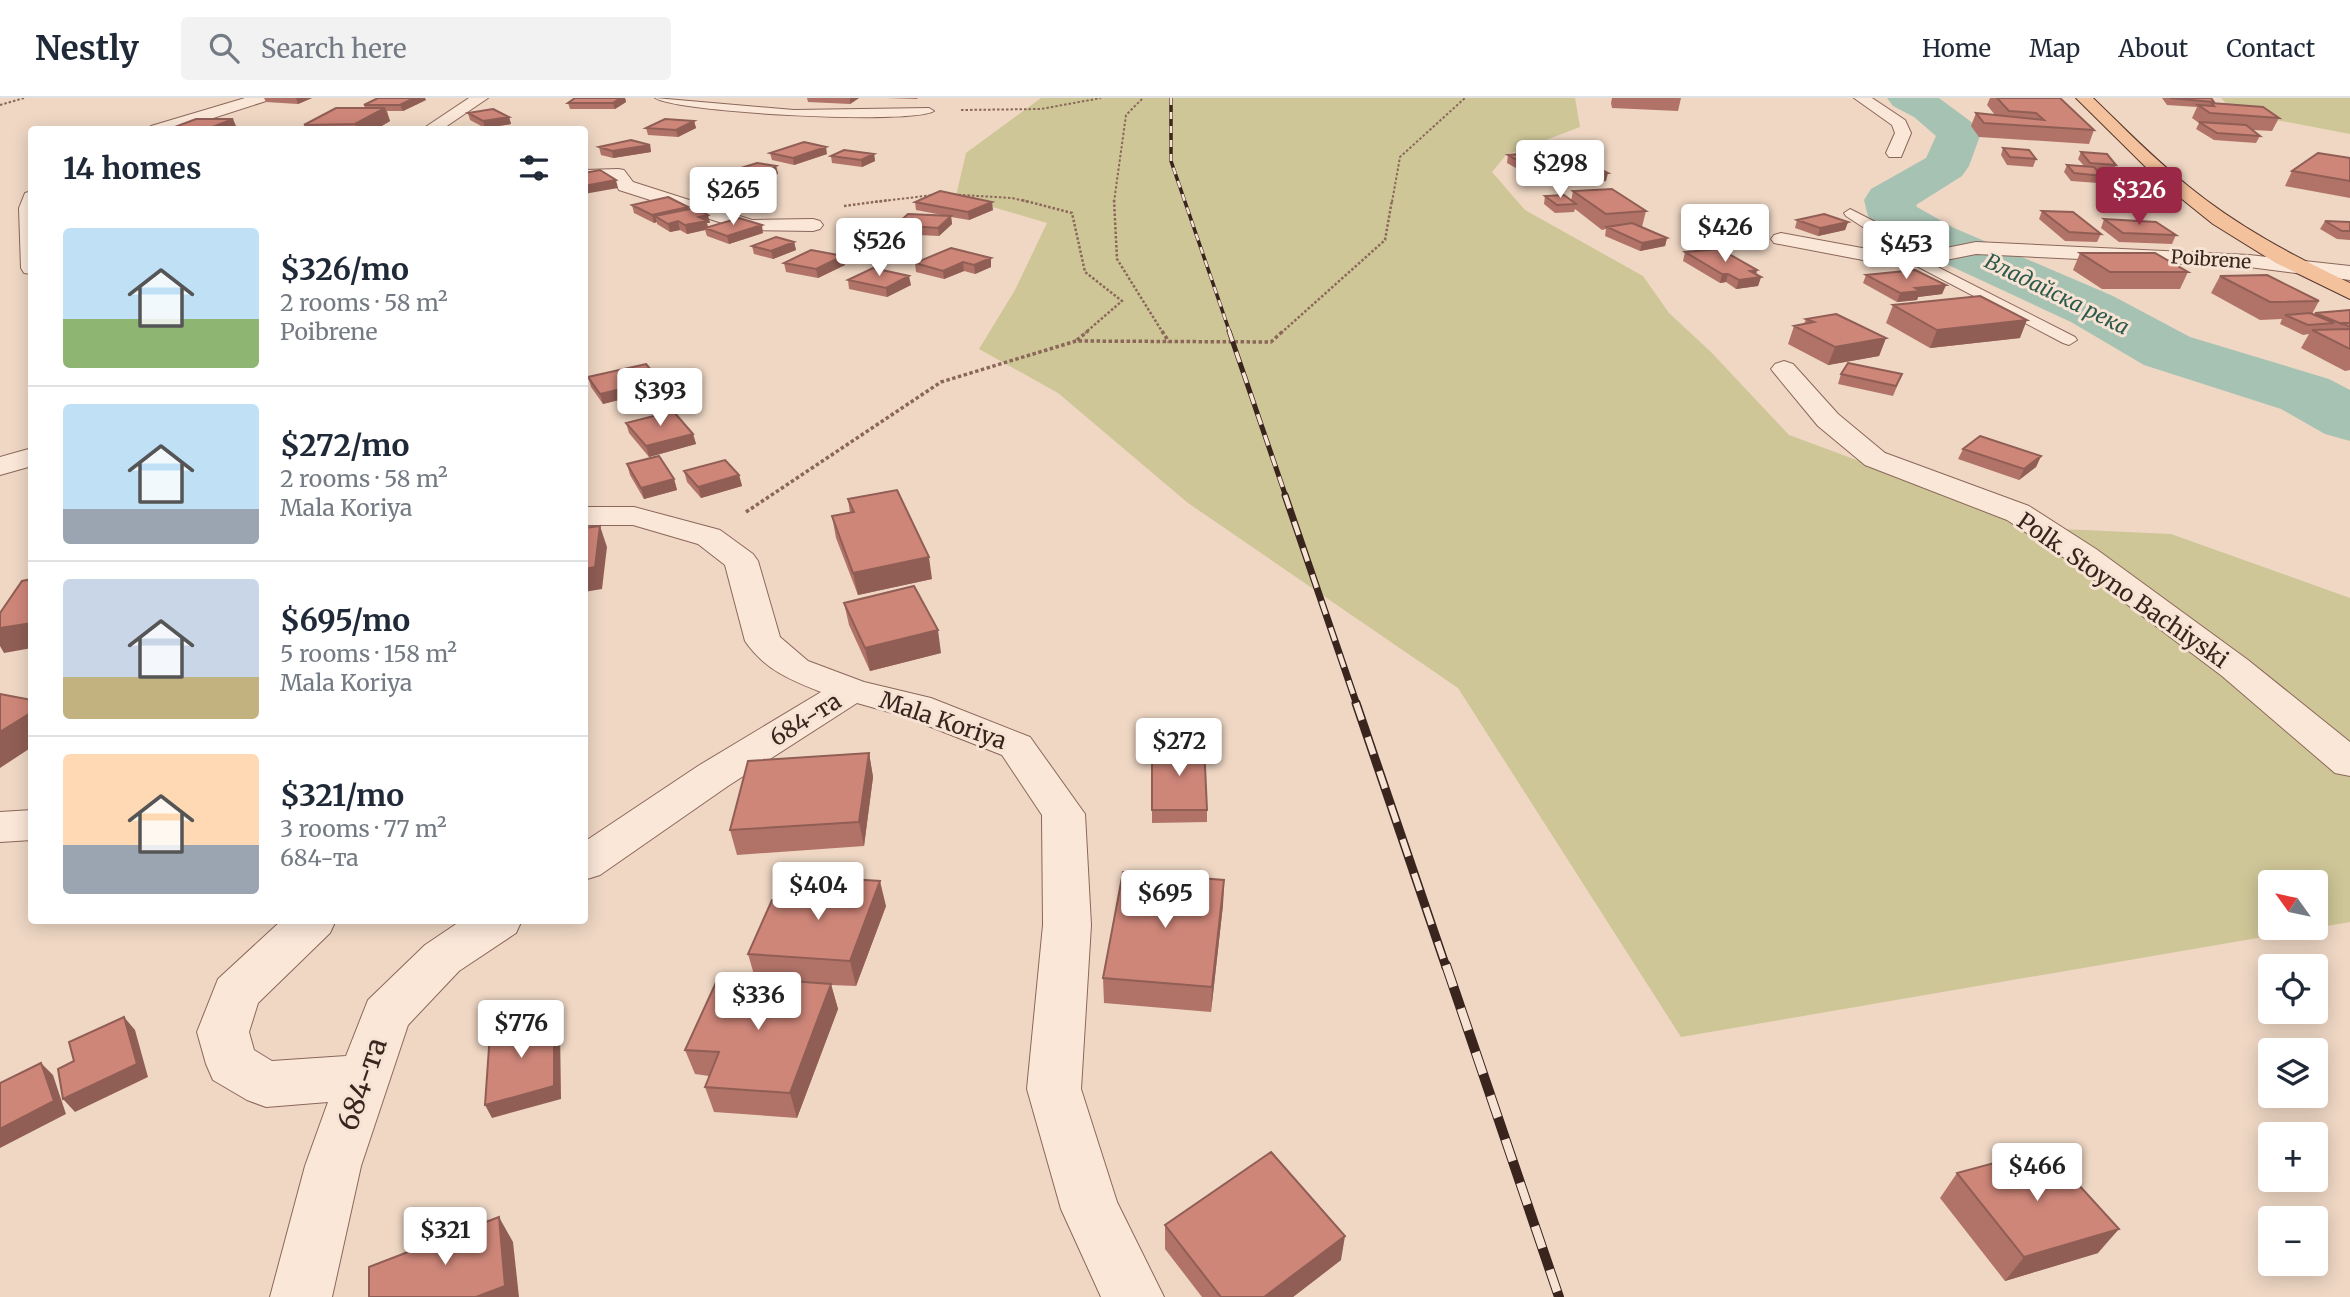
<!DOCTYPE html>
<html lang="en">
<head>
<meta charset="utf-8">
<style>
  body { margin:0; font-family:Merriweather,serif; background:#f2f2f3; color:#1f2937; height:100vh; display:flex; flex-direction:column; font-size:26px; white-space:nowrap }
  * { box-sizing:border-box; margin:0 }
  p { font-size:23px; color:#747a83 }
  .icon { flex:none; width:38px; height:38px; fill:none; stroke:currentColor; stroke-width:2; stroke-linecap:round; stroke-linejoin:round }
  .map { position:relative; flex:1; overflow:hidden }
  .side { position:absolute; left:28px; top:28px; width:560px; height:798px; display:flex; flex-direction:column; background:#fff; border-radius:7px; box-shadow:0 4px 18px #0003 }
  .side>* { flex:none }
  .needle { width:46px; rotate:303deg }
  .buttons { position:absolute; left:2258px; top:772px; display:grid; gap:14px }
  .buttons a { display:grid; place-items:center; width:70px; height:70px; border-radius:7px; background:#fff; box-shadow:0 4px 18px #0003; font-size:35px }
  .price { position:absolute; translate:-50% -60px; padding:0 16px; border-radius:7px; background:#fff; color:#222; font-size:23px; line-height:46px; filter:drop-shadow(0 2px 4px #0008) }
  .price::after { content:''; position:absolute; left:50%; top:42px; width:21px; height:16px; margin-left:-10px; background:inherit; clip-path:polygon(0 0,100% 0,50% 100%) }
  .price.selected { background:#9b2847; color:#fff }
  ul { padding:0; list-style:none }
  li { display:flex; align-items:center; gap:21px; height:175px; padding:0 35px }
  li+li { border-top:2px solid #e0e1e3 }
  li span { display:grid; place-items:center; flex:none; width:196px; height:140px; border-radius:7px; color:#555 }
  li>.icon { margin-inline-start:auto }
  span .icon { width:84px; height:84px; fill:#fffc; stroke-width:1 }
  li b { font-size:30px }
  h2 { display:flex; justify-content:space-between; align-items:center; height:84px; padding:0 35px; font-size:30px }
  header { display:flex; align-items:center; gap:42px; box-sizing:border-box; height:98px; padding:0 35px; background:#fff; border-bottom:2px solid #e0e1e3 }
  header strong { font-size:33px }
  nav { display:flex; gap:38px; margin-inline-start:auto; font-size:24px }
  .search { width:490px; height:63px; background:#f2f2f3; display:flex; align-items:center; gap:18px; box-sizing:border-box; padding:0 24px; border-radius:7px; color:#747a83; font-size:26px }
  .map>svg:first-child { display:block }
  .green { fill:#cec697; fill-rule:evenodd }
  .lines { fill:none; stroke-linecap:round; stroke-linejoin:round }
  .river { fill:#a6c2b3; fill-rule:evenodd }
  .service-casing { stroke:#8b675a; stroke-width:2 }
  .minor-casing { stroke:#8b675a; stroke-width:2 }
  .primary-casing { stroke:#58372e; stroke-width:2 }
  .path-far2 { stroke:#8b675a; stroke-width:2; stroke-dasharray:2.5 2; stroke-linecap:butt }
  .path-far1 { stroke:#8b675a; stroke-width:2.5; stroke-dasharray:2.5 2; stroke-linecap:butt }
  .path { stroke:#8b675a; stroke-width:3.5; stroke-dasharray:3.5 2.5; stroke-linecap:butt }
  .service { fill:#fae7d8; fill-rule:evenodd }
  .minor { fill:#fae7d8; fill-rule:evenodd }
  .primary { fill:#f3c19b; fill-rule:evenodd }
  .rail-far4-casing { stroke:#3a241e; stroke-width:3.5 }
  .rail-far3-casing { stroke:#3a241e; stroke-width:5 }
  .rail-far2-casing { stroke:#3a241e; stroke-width:7 }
  .rail-far1-casing { stroke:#3a241e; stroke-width:9 }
  .rail-casing { stroke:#3a241e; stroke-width:10 }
  .rail-far4 { stroke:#f6e3d4; stroke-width:2.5; stroke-dasharray:7; stroke-linecap:butt }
  .rail-far3 { stroke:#f6e3d4; stroke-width:3.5; stroke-dasharray:11; stroke-linecap:butt }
  .rail-far2 { stroke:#f6e3d4; stroke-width:4.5; stroke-dasharray:14; stroke-linecap:butt }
  .rail-far1 { stroke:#f6e3d4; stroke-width:6; stroke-dasharray:18; stroke-linecap:butt }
  .rail { stroke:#f6e3d4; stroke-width:8; stroke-dasharray:23; stroke-linecap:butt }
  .wall { fill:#b17368 }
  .shaded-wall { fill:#905e55 }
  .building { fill:#ce8679; stroke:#905e55; stroke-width:2 }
  .labels { text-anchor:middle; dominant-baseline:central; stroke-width:6; stroke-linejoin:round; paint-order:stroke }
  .far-street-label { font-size:19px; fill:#3a241e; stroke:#f6e3d4 }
  .far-water-label { font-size:21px; font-style:italic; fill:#2d5a4c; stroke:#f6e3d4 }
  .street-label { font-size:23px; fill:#3a241e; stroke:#f6e3d4 }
  .near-street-label { font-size:28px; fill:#3a241e; stroke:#f6e3d4 }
</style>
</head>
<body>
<header>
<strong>Nestly</strong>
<div class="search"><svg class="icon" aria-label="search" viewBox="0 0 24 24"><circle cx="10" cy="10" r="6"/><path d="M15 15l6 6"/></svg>Search here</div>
<nav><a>Home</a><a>Map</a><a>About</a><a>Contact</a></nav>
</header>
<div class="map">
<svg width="2350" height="1199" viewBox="0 0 2350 1199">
  <rect width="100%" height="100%" fill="#efd7c4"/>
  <path class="green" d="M1041 0H1575L1580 29 1506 57 1492 74 1525 112 1643 178 1669 215 1711 254 1789 337 2040 430 2171 436 2350 500V824L1681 939 1458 590 1188 405 1058 295 979 251 1015 192 1047 125 956 98 966 55ZM2270 784H2315V830H2270Z
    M2221 0H2350V36L2234 14Z"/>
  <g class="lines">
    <path class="river" d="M1887 0H1939L1974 26 1981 35 1969 68 1962 78 1916 107 1917 109 1954 130 2113 198 2190 239 2329 281 2350 292V343L2325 336 2281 311 2144 267 2071 224 1916 152 1876 129 1868 118 1864 102 1871 91 1926 60 1936 38 1914 19 1893 8Z"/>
    <defs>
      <path id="service" d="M655 0 794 12 929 10 934 13C913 27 679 15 655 0Z
        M1850 111 1938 156 1940 159 1938 162H1928L1875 137 1846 118 1844 115Z
        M1916 158 2075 239 2077 242 2069 247 2063 245 1911 165 1909 162Z"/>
      <path id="minor" d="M245 0H269L266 3 176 32H149L151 28Z
        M469 0H488L441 32H421Z
        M1854 0H1872L1905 22 1911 35 1901 59H1889L1886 55 1895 35 1892 27Z
        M618 71 624 72 633 84 752 122 813 121 820 123 823 127 820 131 813 133 744 132 619 92 613 82 584 83V72Z
        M32 93V176L24 175 21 170 19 110 25 95Z
        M1781 135 1889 155 1916 156 1976 144 2249 157 2350 168V182L2249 169 1976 156 1916 168 1889 167 1774 145 1771 141 1774 137Z
        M1784 263 1793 266 1838 316 1885 355 2029 408 2096 451 2248 562 2350 644V678L2335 675 2222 578 2072 465 2007 422 1865 367 1818 328 1775 276 1771 271 1775 266Z
        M32 350V368L0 377V359Z
        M584 409H634L720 432 753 456 758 463 780 539 808 563 864 584 931 600 1030 639 1085 716 1091 827 1081 991 1117 1104 1164 1199H1101L1061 1111 1027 991 1043 827 1042 717 1002 657 903 618 857 605 728 688 600 777 584 782V744L698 668 821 594C790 582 764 571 745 543L725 467 698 446 633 427H584Z
        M32 712V742L0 744V714Z
        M282 822H336L330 835 258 905 249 934 254 952 272 963 346 958 368 902 425 847 462 822H522L516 835 459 873 408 927 361 1068 332 1199H270L305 1068 328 1004 266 1009 247 1002 213 982 206 966 197 934 218 881Z"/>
      <path id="primary" d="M2076 0H2093C2124 30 2154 61 2188 88 2237 128 2293 158 2350 185V201L2276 165 2213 126 2162 85Z"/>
    </defs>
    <use href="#service" class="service-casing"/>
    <use href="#minor" class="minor-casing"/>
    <use href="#primary" class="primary-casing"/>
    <path class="path-far2" d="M0 7 24 0
      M961 12 1041 11 1101 0
      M945 96 1012 100 1029 104
      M875 104 933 97
      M1114 104 1126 17 1143 0
      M1392 104 1400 59 1465 0"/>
    <path class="path-far1" d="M1022 102 1072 115 1085 174 1122 203 1085 235
      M1114 102 1117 161 1163 235
      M844 108 889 102
      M1281 235 1385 142 1392 102"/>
    <path class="path" d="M1162 233 1169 244
      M1077 242 1088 233
      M746 414 941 284 1076 243 1271 244 1283 233"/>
    <use href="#service" class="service"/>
    <use href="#minor" class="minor"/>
    <use href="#primary" class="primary"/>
    <defs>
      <path id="rail-far4" d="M1171 0V63L1230 235"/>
      <path id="rail-far3" d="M1229 233 1286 399"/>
      <path id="rail-far2" d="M1285 397 1357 607"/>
      <path id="rail-far1" d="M1356 605 1446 869"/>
      <path id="rail" d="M1446 867 1559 1199"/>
    </defs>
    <use href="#rail-far4" class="rail-far4-casing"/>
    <use href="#rail-far3" class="rail-far3-casing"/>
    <use href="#rail-far2" class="rail-far2-casing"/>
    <use href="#rail-far1" class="rail-far1-casing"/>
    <use href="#rail" class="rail-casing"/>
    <use href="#rail-far4" class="rail-far4"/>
    <use href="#rail-far3" class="rail-far3"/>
    <use href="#rail-far2" class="rail-far2"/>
    <use href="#rail-far1" class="rail-far1"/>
    <use href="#rail" class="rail"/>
  </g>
  <path class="wall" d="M264 0H312L298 6 266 4Z
    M575 0H625L626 4 615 11H570L568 5Z
    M807 0H859L850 6 808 4Z
    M887 0H918L917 1Z
    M1612 0H1681L1678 13 1612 10 1611 5Z
    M1990 0H2060L2094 32 2089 46 1979 39 1971 28 1976 15 1995 17 1987 7Z
    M2162 0H2211L2214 4 2213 6 2279 20 2272 33 2252 32 2260 38 2256 45 2214 42 2196 31 2199 25 2192 20 2197 9 2167 7Z
    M426 2 403 13H387L390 23 375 32H306L304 27 365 10 364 7Z
    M468 15 509 19 511 26 485 30 470 22Z
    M694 23 696 30 678 39 648 37 646 30Z
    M650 47 651 54 613 60 601 57 599 49Z
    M2003 50 2036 61 2033 69 2007 67 2001 57Z
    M2081 54 2116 67 2113 74 2098 73 2102 78 2098 85 2071 83 2064 74 2067 67 2084 68 2078 61Z
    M770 55 827 56 794 67 772 62Z
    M874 56 875 63 862 69 832 65 831 58Z
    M1508 57 1562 61V66V64L1606 83 1585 85 1564 74V76L1532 79 1507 65Z
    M2350 60V100L2285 88 2292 73Z
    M776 68 778 76 762 81 743 78 741 70Z
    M764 88 765 95 722 108 695 99 694 91Z
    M1573 93 1646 113 1642 129 1667 140 1665 148 1640 153 1605 138 1606 131 1602 132 1575 111 1574 114 1555 115 1544 106 1545 98 1571 103Z
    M915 104 993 112 969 122 951 119 952 126 939 138 897 136 896 127 947 118 916 112Z
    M632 107 688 109V111L710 125H707L708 129 763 135 729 146 707 138 705 132 687 136 680 132 670 134 657 126V124L654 125 634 115Z
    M2042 113 2101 136 2097 144 2065 143 2039 121Z
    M2104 121 2176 137 2172 146 2119 144 2101 130Z
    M1797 122 1848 124 1845 132 1818 138 1795 130Z
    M2325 123 2350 124V142L2337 141 2320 131Z
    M794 144 796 152 773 161 754 156 752 148Z
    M1685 154 1757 172 1756 177 1761 179 1758 188 1736 191 1726 184 1720 185 1683 163Z
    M2080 155 2188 174 2180 191H2102L2073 172Z
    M991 160V169L975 176 964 173 944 181 916 174 915 165Z
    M784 165 845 167 818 180 786 174Z
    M1866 177 1946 187 1942 196 1918 199 1917 202 1897 204 1863 185Z
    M2220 178 2319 203 2312 216 2314 217 2315 215 2350 212V272L2345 273 2301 250 2309 236 2303 237 2280 226 2282 221 2260 222 2211 195Z
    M848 182 911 187 887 199 849 191Z
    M1893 207 2020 240 1930 250 1886 225Z
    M1806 221 1886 240 1879 258 1828 267 1788 246 1794 228 1804 226Z
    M1841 276 1898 286 1893 298 1838 286Z
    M588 279 662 291 603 306 591 289Z
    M626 325 693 336 696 346 649 359 629 335Z
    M1963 351 2041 358 2036 369 2019 382 1958 361Z
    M627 366 674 381 677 392 644 401 630 377Z
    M684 373 739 377 742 388 701 400 687 384Z
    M848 401 932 481 858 497 836 440 832 418 850 415Z
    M844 505 941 555 870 573 849 527Z
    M869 655 873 679 864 748 737 757 730 732Z
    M1152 712H1207V724L1152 725Z
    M1224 782 1223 807 1211 914 1104 905 1103 880Z
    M886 808 856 888 831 887 838 911 797 1020 714 1014 705 989 709 978 695 976 685 952 755 880 748 856Z
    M1957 1075 2098 1155 2005 1183 1940 1100Z
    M1165 1127 1341 1162 1293 1199H1202L1165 1151Z"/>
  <path class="shaded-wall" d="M296 0H312L298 6Z
    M414 0H425L426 2 403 13 400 7Z
    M620 0H625L626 4 615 11 613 5Z
    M850 0H859L850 6Z
    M385 10 390 23 375 32H357L355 26Z
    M509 19 511 26 485 30 483 23Z
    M233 21 236 28 228 32H205Z
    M694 23 696 30 678 39 676 32Z
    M650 47 651 54 613 60 612 53Z
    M826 49 827 56 794 67 793 60Z
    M874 56 875 63 862 69 861 62Z
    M1562 61 1561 69 1565 68 1564 76 1532 79 1533 71 1553 62Z
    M776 68 778 76 762 81 761 74Z
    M1608 75 1606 83 1585 85 1586 77Z
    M616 82 618 90 584 96V88Z
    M764 88 765 95 722 108 720 100Z
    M992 104 993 112 969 122 968 114Z
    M688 109 690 117 655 118 657 124 654 125 652 117Z
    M708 117 710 125H707L708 131 705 130V132L687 136 685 127 699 119Z
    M951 118 952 126 939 138 938 130Z
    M678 123 680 132 670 134 668 126Z
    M1848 124 1845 132 1818 138 1820 130Z
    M762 127 763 135 729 146 727 138Z
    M1667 140 1665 148 1640 153 1642 145Z
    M794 144 796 152 773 161 771 153Z
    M843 158 845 167 818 180 816 171Z
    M991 160V169L975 176 974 167Z
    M963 164 964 173 944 181 943 173Z
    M1757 172 1755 180 1761 179 1758 188 1736 191 1739 182 1750 173Z
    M1722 176H1728L1726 184 1720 185Z
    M909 178 911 187 887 199 886 190Z
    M1946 187 1942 196 1918 199 1917 202 1897 204 1900 195 1915 190Z
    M2027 222 2020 240 1930 250 1937 232Z
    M1886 240 1879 258 1828 267 1835 249Z
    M659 282 662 291 603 306 600 296Z
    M693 336 696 346 649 359 646 348Z
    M2041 358 2036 369 2019 382 2024 371Z
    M739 377 742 388 701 400 698 389Z
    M674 381 677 392 644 401 641 390Z
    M600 428 607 449 602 491 584 494V471Z
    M929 459 932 481 858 497 853 475Z
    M32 525V550L4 555 0 548V530Z
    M938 532 941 555 870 573 865 550Z
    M32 614V649L0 670V634Z
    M869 655 873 679 864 748 859 724Z
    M1224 782 1223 807 1211 914 1212 889Z
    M880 783 886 808 856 888 850 863Z
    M831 886 838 911 797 1020 790 995Z
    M554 918 560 930 561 1001 492 1020 485 1007Z
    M124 919 135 932 148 979 75 1014 63 1001Z
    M41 965 53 977 66 1016 0 1050V1031Z
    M499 1119 513 1144 519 1199H476Z
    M2119 1131 2098 1155 2005 1183 2024 1159Z
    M1345 1138 1341 1162 1293 1199H1264Z"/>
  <path class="building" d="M378 0H414L400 7H364Z
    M575 0H620L613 5H568Z
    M1997 0H2060L2094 32 1984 25 1976 15 2044 22 2036 15 2009 13Z
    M2170 0H2211L2214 4Z
    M2211 5 2263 9 2279 20 2210 15 2198 7 2214 8Z
    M336 10H385L355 26 304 27Z
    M493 11 509 19 483 23 468 15Z
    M196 21H233L205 32H167Z
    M665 21 694 23 676 32 646 30Z
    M2199 24 2246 27 2260 38 2217 35Z
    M631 42 650 47 612 53 599 49Z
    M804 44 826 49 793 60 770 55Z
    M2003 50 2029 52 2036 61 2010 59Z
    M844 52 874 56 861 62 831 58Z
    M1547 54 1562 61 1553 62 1565 68 1533 71 1508 57Z
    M2081 54 2107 56 2116 67 2090 65Z
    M2318 55 2350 60V83L2292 73Z
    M1583 62 1608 75 1586 77 1562 64Z
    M757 65 776 68 761 74 741 70Z
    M2067 67 2094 69 2102 78 2074 75Z
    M600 72 616 82 584 88V75Z
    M737 80 764 88 720 100 694 91Z
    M1612 91 1646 113 1606 116 1573 93Z
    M940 93 992 104 968 114 915 104Z
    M1564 97 1576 106 1557 107 1545 98Z
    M668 99 688 109 652 117 632 107Z
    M695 110 708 117 699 119 707 123 685 127 678 123 668 126 655 118Z
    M2042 113 2073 114 2101 136 2069 134Z
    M908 116 951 118 938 130 896 127Z
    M1824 116 1848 124 1820 130 1797 122Z
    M739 120 762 127 727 138 705 130Z
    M2104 121 2156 124 2176 137 2123 135Z
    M2325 123 2350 124V133H2342Z
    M1632 125 1667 140 1642 145 1607 129Z
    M776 139 794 144 771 153 752 148Z
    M951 150 991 160 974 167 963 164 943 173 915 165Z
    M1720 151 1757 172 1750 173 1761 179 1739 182 1728 176H1722L1685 154Z
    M811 152 843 158 816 171 784 165Z
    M2080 155H2155L2188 174H2110Z
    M873 170 909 178 886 190 848 182Z
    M1915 172 1946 187 1915 190 1920 193 1900 195 1866 177Z
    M2267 177 2319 203 2270 204 2220 178Z
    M1980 198 2027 222 1937 232 1893 207Z
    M2350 212V225H2342V226L2315 215Z
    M2310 215 2334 225 2308 227 2285 217Z
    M1836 216 1886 240 1835 249 1794 228 1814 224 1806 221Z
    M2342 225H2350V229Z
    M2350 231V251L2312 232Z
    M1848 265 1902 276 1896 288 1841 276Z
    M646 266 659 282 600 296 588 279Z
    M673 313 693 336 646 348 626 325Z
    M1980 338 2041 358 2024 371 1963 351Z
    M659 358 674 381 641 390 627 366Z
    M725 362 739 377 698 389 684 373Z
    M897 392 929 459 853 475 832 418 854 414 848 401Z
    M600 428 595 469 584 471V430Z
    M32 481V525L0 530V515L22 483Z
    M914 488 938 532 865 550 844 505Z
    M0 596 32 602V614L0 634Z
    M1204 646 1207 712H1152V647Z
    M869 655 859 724 730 732 748 663Z
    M1123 774 1224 782 1212 889 1103 880Z
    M817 779 880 783 850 863 748 856 772 802 807 804Z
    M719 878 831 886 790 995 705 989 719 954 685 952Z
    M554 918V988L485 1007 490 935Z
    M124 919 137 966 63 1001 58 971 74 963 69 944Z
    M41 965 54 1003 0 1031V985Z
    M2046 1051 2119 1131 2024 1159 1957 1075Z
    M1271 1054 1345 1138 1264 1199H1221L1165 1127Z
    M499 1119 505 1188 476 1199H369V1169Z"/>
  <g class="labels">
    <g class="far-street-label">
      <text transform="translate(2211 161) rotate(4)">Poibrene</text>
    </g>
    <g class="far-water-label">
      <text transform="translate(2057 196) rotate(26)">Владайска река</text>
    </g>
    <g class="street-label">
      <text transform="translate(2123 492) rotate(35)">Polk. Stoyno Bachiyski</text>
      <text transform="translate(805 621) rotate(-32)">684-та</text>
      <text transform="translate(943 622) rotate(19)">Mala Koriya</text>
    </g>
    <g class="near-street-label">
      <text transform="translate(362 986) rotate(-71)">684-та</text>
    </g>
  </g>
</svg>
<div class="buttons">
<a><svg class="needle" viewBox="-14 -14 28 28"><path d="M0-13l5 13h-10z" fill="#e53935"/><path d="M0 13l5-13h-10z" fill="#747a83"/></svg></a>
<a><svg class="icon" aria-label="locate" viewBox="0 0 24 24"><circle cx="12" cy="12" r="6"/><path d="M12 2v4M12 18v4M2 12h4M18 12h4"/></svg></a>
<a><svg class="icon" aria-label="layers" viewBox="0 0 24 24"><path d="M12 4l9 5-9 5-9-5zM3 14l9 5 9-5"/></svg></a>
<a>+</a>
<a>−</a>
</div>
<b class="price" style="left:1560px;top:102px">$298</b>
<b class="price" style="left:733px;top:129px">$265</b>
<b class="price selected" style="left:2139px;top:129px">$326</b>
<b class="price" style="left:1725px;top:166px">$426</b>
<b class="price" style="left:879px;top:180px">$526</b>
<b class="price" style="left:1906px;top:183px">$453</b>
<b class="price" style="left:660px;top:330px">$393</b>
<b class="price" style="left:1179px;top:680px">$272</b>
<b class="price" style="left:818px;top:824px">$404</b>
<b class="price" style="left:1165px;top:832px">$695</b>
<b class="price" style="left:758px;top:934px">$336</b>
<b class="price" style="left:521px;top:962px">$776</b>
<b class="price" style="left:2037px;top:1105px">$466</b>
<b class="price" style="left:445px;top:1169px">$321</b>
<section class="side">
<h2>14 homes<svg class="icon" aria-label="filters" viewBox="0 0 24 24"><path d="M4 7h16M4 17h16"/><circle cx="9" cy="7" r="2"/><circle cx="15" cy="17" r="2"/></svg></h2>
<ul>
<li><span style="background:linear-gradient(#bfe0f5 65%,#8fb573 0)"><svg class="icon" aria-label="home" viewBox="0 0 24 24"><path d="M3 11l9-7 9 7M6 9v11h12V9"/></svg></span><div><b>$326/mo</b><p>2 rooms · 58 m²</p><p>Poibrene</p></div></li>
<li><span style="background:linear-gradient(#bfe0f5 75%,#9aa5b1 0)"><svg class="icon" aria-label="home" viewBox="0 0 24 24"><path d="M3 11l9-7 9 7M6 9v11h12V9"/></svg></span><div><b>$272/mo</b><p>2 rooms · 58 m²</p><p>Mala Koriya</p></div></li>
<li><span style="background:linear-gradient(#c9d6e8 70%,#c2b280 0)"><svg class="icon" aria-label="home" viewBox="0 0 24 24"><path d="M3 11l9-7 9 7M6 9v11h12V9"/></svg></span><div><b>$695/mo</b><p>5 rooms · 158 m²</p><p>Mala Koriya</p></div></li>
<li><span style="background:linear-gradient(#ffd9b3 65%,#9aa5b1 0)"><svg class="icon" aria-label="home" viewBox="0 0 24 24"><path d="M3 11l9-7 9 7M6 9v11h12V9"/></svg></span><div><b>$321/mo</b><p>3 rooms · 77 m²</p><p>684-та</p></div></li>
</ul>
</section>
</div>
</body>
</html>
